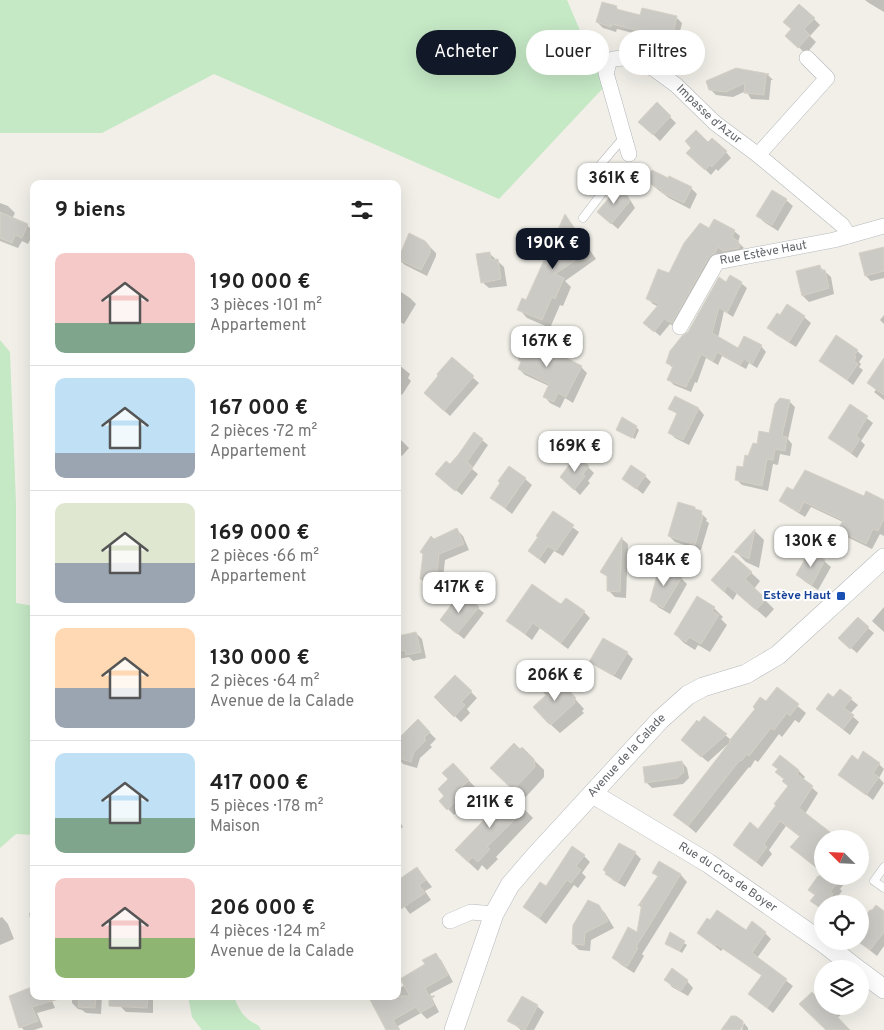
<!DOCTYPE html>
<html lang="fr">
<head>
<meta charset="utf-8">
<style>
  body { margin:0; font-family:Overpass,sans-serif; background:#f2f2f2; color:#222; height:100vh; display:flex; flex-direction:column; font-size:19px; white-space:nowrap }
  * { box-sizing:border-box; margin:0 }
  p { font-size:16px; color:#767676 }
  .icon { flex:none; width:28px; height:28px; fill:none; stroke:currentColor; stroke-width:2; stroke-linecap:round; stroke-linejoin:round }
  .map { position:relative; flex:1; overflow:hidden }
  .drawer { position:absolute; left:30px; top:180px; width:371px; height:820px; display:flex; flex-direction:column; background:#fff; border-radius:10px; box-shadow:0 5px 20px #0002 }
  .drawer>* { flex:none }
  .banner { position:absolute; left:416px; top:30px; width:392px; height:45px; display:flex; gap:10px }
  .needle { width:32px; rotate:294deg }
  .fabs { position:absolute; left:814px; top:830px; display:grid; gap:10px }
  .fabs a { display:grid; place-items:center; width:55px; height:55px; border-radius:50%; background:#fff; box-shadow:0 5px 20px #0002; font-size:25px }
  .price { position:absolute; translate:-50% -42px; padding:0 11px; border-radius:10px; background:#fff; color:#222; font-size:16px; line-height:32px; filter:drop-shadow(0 1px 2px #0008) }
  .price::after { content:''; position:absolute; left:50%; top:30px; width:15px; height:11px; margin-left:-8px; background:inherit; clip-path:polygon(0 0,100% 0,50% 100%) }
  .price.current { background:#111827; color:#fff }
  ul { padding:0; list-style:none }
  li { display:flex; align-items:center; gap:15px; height:125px; padding:0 25px }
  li+li { border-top:1px solid #e0e0e0 }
  li span { display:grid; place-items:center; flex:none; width:140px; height:100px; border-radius:10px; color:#555 }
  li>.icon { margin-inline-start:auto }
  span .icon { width:60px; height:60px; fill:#fffc; stroke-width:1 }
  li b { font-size:21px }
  h2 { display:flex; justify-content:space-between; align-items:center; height:60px; padding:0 25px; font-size:21px }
  .pill { padding:0 18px; border-radius:22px; background:#fff; box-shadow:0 5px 20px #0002; font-size:18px; line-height:45px }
  .pill.current { background:#111827; color:#fff }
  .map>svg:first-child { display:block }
  .green { fill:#c5e8c5 }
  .shadow { fill:#0003 }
  .building { fill:#cccac5; stroke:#d6d1c6 }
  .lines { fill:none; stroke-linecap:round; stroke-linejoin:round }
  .service-casing { stroke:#b5b8bc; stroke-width:9 }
  .minor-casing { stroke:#b5b8bc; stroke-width:16 }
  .tertiary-casing { stroke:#b5b8bc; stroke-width:20 }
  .service { stroke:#fff; stroke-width:8 }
  .minor { stroke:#fff; stroke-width:15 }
  .tertiary { stroke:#fff; stroke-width:19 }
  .transit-dot { fill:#1a4fb4; stroke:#fff; stroke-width:2 }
  .labels { text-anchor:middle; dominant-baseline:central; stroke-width:4; stroke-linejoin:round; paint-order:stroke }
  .street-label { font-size:12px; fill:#5f6368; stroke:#fff }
  .transit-label { font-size:12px; font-weight:bold; fill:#164399; stroke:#fff; text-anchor:end }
</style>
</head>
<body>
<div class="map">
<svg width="884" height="1030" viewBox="0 0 884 1030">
  <rect width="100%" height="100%" fill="#f1efe8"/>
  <path class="green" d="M0 0H567L604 87 499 199 214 74 102 133H0Z
    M0 340 10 352 16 504V603L34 606V835L16 834 0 848Z
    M188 996H234C237 1005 241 1014 249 1020 254 1024 259 1024 261 1030H202L192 1017Z"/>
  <path class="shadow" d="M865 0H884V12L869 3Z
    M616 7 621 12 641 17H676L682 23 678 40 673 43 617 29 616 32 603 28 597 22Z
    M814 19 820 25 810 36 816 42 806 54 787 36Z
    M736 69 768 75 773 80H771L769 100 751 99 746 91 733 97 716 95 710 89Z
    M657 104 676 123 660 141 640 122Z
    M708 144 726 152 731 158 718 171 716 169 711 175 694 159Z
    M648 182 691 188 697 194 690 209 669 198Z
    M620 187 626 193 635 208 618 229 605 218Z
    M786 200 793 206 778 231 764 222 758 216Z
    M0 203 8 206 15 213 12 219 27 225 34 232 28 244 22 241 18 248 0 241Z
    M565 216 572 224 596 259 565 281 571 287 563 306 560 305 550 328 527 318 519 309 527 301Z
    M710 229 734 231 740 236 738 242 744 248 730 256 724 252 677 328 670 324 660 336 651 328 659 307 653 304 647 298Z
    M425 242 436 253V256L427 276 405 265 398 259Z
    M884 248V278L871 281 866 276Z
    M489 253 504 267 507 286 489 288 482 282Z
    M820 267 831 277 834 294 809 302 803 296 798 272Z
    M741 283 747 288 733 317 724 311 718 338 738 349 761 346 766 352 757 368 749 363 746 369 722 356 718 365 706 358 697 383 695 382 691 392 674 385 668 379 673 368 667 363 727 284Z
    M398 290 410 298 416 304 404 324 398 321Z
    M884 315V324L880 320Z
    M780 317H804L811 323 796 347 775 334 769 327Z
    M857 351 863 356 859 362 861 364 859 367 863 370 853 385 821 360Z
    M516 353 581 367 587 373 573 403 565 398 560 408 550 403 544 396 549 386 525 375 519 369 522 363 520 358Z
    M452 359 479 383 450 416 431 399Z
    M398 364 410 374 408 378 411 381 402 395 398 392Z
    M884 378V400L874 392 876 390 869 383Z
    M789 401 795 407 788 439 792 444 790 456 780 454 778 465 773 464 768 491 742 485 736 479 749 457 758 445 770 435Z
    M851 406 873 423 861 441 865 445 857 458 830 438Z
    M670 408 699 409 704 415 689 445 675 438 669 432 678 415Z
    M636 427 639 430 635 439 617 429Z
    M399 438 409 448 402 456 398 452Z
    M482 440 488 445 472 469 478 474 462 495 443 480Z
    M588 467 594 473 588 481 590 483 580 495 562 477Z
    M645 476 651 482 643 494 624 479Z
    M525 479 532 485 512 514 492 498Z
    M794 492 884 501V536L880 534 872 549 845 536 839 530 843 522 811 507 805 517 787 506 781 500Z
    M697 511 701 513 707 519 706 521 709 523 701 550 675 542 669 536Z
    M553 513 579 532 563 556 554 551 545 564 529 551Z
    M457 530 463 536 469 550 445 560 442 587 427 585 421 579 433 540Z
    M755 531 764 540 759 568 746 562 736 552Z
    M622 539 628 544 626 598 615 597 608 590V578L602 571Z
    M733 556 760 581 754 589 774 609 766 618 737 593 733 600 721 589Z
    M824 561 831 567 818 590 804 581 798 575Z
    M681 578 687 584 670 614 658 607 652 600Z
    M465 597 484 613 464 639 447 625 457 606Z
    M558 604 584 612 590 618 568 649 540 628 532 640 508 621Z
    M884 607V632L872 621Z
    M714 608 723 617 721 619 727 625 710 652 698 645 695 650 684 643 675 634Z
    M868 628 874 633 857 653 845 643Z
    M398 629 399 637 416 633 422 639 426 658 413 661 409 657 398 659Z
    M627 653 633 659 621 680 597 667 591 662Z
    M455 676 477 698 467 709 470 713 461 722 435 697Z
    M555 685 569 692 584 709 582 711 584 713 560 733 550 724Z
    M777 689 806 713 799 723 795 720 782 737 779 734 758 762 755 760 750 768 749 767 696 833 675 815 728 744 708 762 689 746 699 724 705 718 731 740 766 703Z
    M840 690 858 705 850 714 859 722 850 735 823 714Z
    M418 721 436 739 430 745 432 747 420 758 417 768 403 764 398 758V753L402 736Z
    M523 749 544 770V777L524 799 501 778Z
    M780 757 799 771 805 777 803 780 818 793 805 814 822 839V876H850L840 889 842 891 836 899 838 901 836 904H822V910L812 901 816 896 810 890 822 873 792 847 800 837 786 826 769 850 772 854 762 867 735 845 758 830 777 806 789 786 779 770Z
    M858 761 879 764 884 769 879 778 884 783 873 800 840 774Z
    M682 762 687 768 689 778 683 784 652 788 647 783Z
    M453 764 475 787 460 802 464 806 454 815 440 801 446 796Z
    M510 795 533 818 496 857 498 859 487 870 482 865 478 871 466 860Z
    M398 819 403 827 399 830 398 859Z
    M620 844 635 853 641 859 625 887 613 880 607 874Z
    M860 852 868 860 860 870Z
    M584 856 590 862 582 873 586 877 578 888 574 885 546 924 525 907Z
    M659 863 681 875 687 882 642 954 644 956 634 973 620 964 614 958 638 934 642 908 639 905 659 878 654 872Z
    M417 868 432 887 425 891 431 900 410 914 398 898V881Z
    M598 906 605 913 614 928 591 940 590 951 579 950 573 944Z
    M34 912V927L31 924 29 913Z
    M884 913V946L877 956 858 941H860V925Z
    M2 917 8 924 14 939 0 945V918Z
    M746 932 765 933 771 939 757 958 793 986 773 1013 749 994 762 976 723 949 721 951 698 933Z
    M670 934 687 945 682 953 666 943Z
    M435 954 441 960 453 982 430 994 439 1012 427 1019 421 1013 398 1026 400 1030H388L398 996V989L405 985Z
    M666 980 687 981 693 988 688 996 672 987Z
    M822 994V1006H835L842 1014 837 1018 849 1030H828L817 999Z
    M34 996H50L55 1008 37 1013 43 1027 34 1030H24L21 1027Z
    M72 996H102L101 1014 86 1013 82 1010 78 1009 72 1003Z
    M121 996H153V1013L126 1012 120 1006Z
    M537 1006 544 1012 534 1030H521L509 1020Z
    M744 1023 748 1028V1030H742Z"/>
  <path class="building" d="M602 2 617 6 616 9 640 15 642 8 677 16 673 34 667 38 612 24 611 27 596 22Z
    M799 4 815 18 804 29 810 35 798 48 785 36 791 29 783 22Z
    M736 68 769 74 766 75 764 95 744 93 745 83 726 92 709 90 706 81Z
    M657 102 671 116 653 135 638 122Z
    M696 130 708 142 712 138 727 151 712 167 710 165 705 170 686 153 691 148 685 141Z
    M652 170 668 178 669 176 692 187 684 203 661 192 662 190 646 182Z
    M620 185 630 201 611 224 597 212Z
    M772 190 787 199 772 225 756 216Z
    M0 212 28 224 22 238 15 235 12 243 0 238Z
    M565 214 589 251 555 274 564 278 555 299 552 297 542 320 517 310 522 298 526 300Z
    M714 219 735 230 732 237 739 242 738 244 740 246 739 248 723 251 718 247 715 253 709 257 672 323 664 319 654 332 643 323 659 304 646 299 658 269 669 273 684 243 700 223 709 228Z
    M409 233 425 241 430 247V253L421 270 398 259Z
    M884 247V271L865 276 859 253Z
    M490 252 491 260 498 259 501 279 481 283 476 254Z
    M820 265 821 270H825L829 288 802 296 796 271Z
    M730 275 742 282 727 313 719 307 712 333 738 348 744 336 762 345 752 364 744 359 740 365 717 352 713 361 701 354 691 378H690L686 387 667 380 673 366 666 363 670 351 682 336 688 332 719 277 726 282Z
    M787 304 805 316 789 342 767 328 777 313 780 315Z
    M836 335 858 350 854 356 856 357 854 361 858 364 847 380 819 361Z
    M523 336 582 366 566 397 558 393 554 402 543 397 549 384 518 369 521 362 518 360 520 356 514 354Z
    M452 357 474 376 444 411 424 393 438 376 437 374Z
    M884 358V395L867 383Z
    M675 396 699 408 683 440 668 433 677 413 668 409Z
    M780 398 790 400 782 436 787 437 785 451 775 449 773 460 767 459 762 486 735 480 737 466 743 467 745 455 748 456 753 443 757 444 759 431 769 433 775 404Z
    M850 404 868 416 856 436 860 439 851 453 828 438Z
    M622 417 637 426 632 438 616 430Z
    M474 432 483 439 467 462 473 467 455 491 435 474 446 461 450 464 458 455Z
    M576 456 589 466 583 474 585 476 574 490 560 477Z
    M631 465 646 475 636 489 622 479Z
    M509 466 526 478 505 508 490 498 500 483 498 481Z
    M805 470 864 496 866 491 884 500V519L878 531 873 529 866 544 838 530 843 520 804 502 799 512 779 501 787 487 793 490Z
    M678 502 695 507V509L702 511 701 515 703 516 695 545 668 536Z
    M553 511 574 525 556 551 548 546 539 559 528 551 538 537 536 536Z
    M457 528 464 544 439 554 436 581 420 579 423 554 420 552 431 536 434 539Z
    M755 529 749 559 734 552Z
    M622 537 620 592 607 591V576L600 572Z
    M809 552 825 560 812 585 796 575Z
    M733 555 752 572 745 579 766 599 756 610 727 585 724 592 711 580Z
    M659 568 668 572 669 569 682 577 663 608 650 601Z
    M532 584 559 603 561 604 566 598 585 611 561 643 533 623 525 634 506 621Z
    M465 595 479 607 457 634 440 620 454 601 457 604Z
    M697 596 715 607 712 611 719 615 701 644 689 637 686 642 674 634Z
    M858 617 869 627 850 649 838 638Z
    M416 632 421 652 406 655 405 650 398 652V636Z
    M603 638 628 652 614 675 589 662Z
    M455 675 472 691 461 702 465 705 454 717 434 697Z
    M551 680 555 684 559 680 576 698 574 700 575 703 552 724H549L533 707 546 695 541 689Z
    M777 687 799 704 790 716 787 713 774 730 771 728 749 756 747 754 741 761 740 760 688 826 673 815 730 742 729 741 755 709 753 707 760 697 766 701Z
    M840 689 852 698 844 708 854 715 843 729 816 709 828 693 833 697Z
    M704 716 727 734 701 757 681 740 697 720 699 722Z
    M418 719 430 732 424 738 426 740 414 752 411 762 398 758V749L401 736Z
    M514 743 520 749 522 747 534 759 535 767 513 790 490 768Z
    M863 751 880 763 873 773 879 777 866 795 838 775 852 755 858 760Z
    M780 755 799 770 797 774 813 786 799 808 839 839H822V872L790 847 800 836 780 821 764 844 767 847 756 862 733 845 750 822 758 829 776 805 774 804 788 786 782 781 784 779 775 772 778 769 772 765Z
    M682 761 684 772 677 778 645 783 643 767Z
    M453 763 469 780 454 795 458 799 447 810 439 801 444 796 438 789 448 779 442 773Z
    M510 793 525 809 487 847 490 849 478 862 472 857 468 862 455 850Z
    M619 843 636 852 618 882 605 874 606 872 603 870Z
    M572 846 585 855 576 866 581 870 571 883 567 880 539 918 523 907 540 882 546 886Z
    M659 861 681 874 636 947 638 948 627 967 612 958 628 927 637 932 642 903 638 906 658 876 652 873Z
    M417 867 426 880 419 885 425 893 398 911V880Z
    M818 876H843L830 892 833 894 826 904H822V909L810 901 815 895 808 890Z
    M588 900 599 905 608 921 585 933 584 945 572 944 573 925Z
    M876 905 884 911V932L870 950 860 943V923L870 910H872Z
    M717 910 746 930 752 921 766 932 752 953 787 979 767 1008 748 994 762 975 716 944 715 946 697 933 707 918 710 920Z
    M670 932 685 941 679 951 665 944Z
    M436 953 448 975 425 988 429 996H435L431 999 434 1005 420 1013 416 1007 393 1020 399 1030H386L368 996H410L400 979 425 964 422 960Z
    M672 968 688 980 681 991 664 980Z
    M34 986V996H59V999L32 1007 38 1021 19 1028 9 996Z
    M812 992 822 1003V1006H827L850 1030H826L799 1004Z
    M79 996H96L95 1008 78 1007Z
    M109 996H148L147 1008 109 1006Z
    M522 996 538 1005 525 1030 507 1021Z
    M731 1016H736L743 1021V1026L740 1030H721Z"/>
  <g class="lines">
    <defs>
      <path id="service" d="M583 218 602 193 598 178 601 164 624 137
        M884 867 874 881 884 888"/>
      <g id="minor">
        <path id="s1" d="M629 154 606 73 609 63 613 59 624 58 638 61 654 69 676 85 715 123 758 155 842 225 849 236"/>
        <path d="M758 155 827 78 807 58"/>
        <path id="s2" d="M680 327 717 262 834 240 884 226"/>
        <path d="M450 921 471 912 494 914"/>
      </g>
      <g id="tertiary">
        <path id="s3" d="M593 793 598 797 708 863 825 944 857 969"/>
        <path d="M860 971 884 989"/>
        <path id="s4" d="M454 1030 494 914 510 885 535 856 660 720 688 695 703 687 746 674 778 655 884 558"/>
      </g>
    </defs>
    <use href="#service" class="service-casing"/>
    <use href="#minor" class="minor-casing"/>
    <use href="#tertiary" class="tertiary-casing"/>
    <use href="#service" class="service"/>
    <use href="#minor" class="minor"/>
    <use href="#tertiary" class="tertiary"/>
  </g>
  <rect class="transit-dot" x="836" y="591" width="10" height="10" rx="2.5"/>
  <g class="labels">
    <g class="street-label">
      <text stroke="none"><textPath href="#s1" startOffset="215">Impasse d'Azur</textPath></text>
      <text stroke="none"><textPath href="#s2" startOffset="122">Rue Estève Haut</textPath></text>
      <text stroke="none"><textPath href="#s4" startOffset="330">Avenue de la Calade</textPath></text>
      <text stroke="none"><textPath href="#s3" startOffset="159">Rue du Cros de Boyer</textPath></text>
    </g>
    <g class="transit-label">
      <text x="831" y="596">Estève Haut</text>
    </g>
  </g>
</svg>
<div class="fabs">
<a><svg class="needle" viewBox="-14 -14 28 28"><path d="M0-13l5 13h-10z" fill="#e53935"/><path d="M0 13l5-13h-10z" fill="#767676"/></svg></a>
<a><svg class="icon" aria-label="locate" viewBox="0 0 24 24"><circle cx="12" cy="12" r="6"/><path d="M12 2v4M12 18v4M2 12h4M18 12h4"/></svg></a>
<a><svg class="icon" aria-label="layers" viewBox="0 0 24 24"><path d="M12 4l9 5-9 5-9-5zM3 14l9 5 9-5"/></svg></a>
</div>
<b class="price" style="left:614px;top:205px">361K €</b>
<b class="price current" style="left:553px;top:270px">190K €</b>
<b class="price" style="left:547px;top:368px">167K €</b>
<b class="price" style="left:575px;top:473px">169K €</b>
<b class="price" style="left:811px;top:568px">130K €</b>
<b class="price" style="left:664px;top:587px">184K €</b>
<b class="price" style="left:459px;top:614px">417K €</b>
<b class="price" style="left:555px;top:702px">206K €</b>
<b class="price" style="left:490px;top:829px">211K €</b>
<div class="banner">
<a class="pill current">Acheter</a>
<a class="pill">Louer</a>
<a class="pill">Filtres</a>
</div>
<section class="drawer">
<h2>9 biens<svg class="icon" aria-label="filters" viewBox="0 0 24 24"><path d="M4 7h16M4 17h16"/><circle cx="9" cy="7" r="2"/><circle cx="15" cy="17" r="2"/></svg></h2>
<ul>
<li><span style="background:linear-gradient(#f6c9c9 70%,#7fa58c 0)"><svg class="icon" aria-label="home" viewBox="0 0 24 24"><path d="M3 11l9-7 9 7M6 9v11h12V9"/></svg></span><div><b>190 000 €</b><p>3 pièces · 101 m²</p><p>Appartement</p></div></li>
<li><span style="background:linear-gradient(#bfe0f5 75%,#9aa5b1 0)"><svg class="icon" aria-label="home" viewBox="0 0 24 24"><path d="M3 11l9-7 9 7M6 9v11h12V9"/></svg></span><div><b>167 000 €</b><p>2 pièces · 72 m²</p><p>Appartement</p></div></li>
<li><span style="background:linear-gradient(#dfe7d0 60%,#9aa5b1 0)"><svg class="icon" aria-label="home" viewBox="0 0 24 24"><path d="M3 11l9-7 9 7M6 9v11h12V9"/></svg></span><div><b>169 000 €</b><p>2 pièces · 66 m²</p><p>Appartement</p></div></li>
<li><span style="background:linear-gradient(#ffd9b3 60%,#9aa5b1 0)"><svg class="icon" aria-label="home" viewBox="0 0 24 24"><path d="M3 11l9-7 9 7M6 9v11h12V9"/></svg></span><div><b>130 000 €</b><p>2 pièces · 64 m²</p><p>Avenue de la Calade</p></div></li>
<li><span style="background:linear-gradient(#bfe0f5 65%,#7fa58c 0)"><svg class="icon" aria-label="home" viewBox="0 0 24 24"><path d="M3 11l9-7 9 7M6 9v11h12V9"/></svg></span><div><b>417 000 €</b><p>5 pièces · 178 m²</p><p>Maison</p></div></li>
<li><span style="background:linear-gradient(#f6c9c9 60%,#8fb573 0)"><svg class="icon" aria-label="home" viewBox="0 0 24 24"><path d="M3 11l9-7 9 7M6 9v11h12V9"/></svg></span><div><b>206 000 €</b><p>4 pièces · 124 m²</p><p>Avenue de la Calade</p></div></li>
</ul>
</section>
</div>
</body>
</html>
